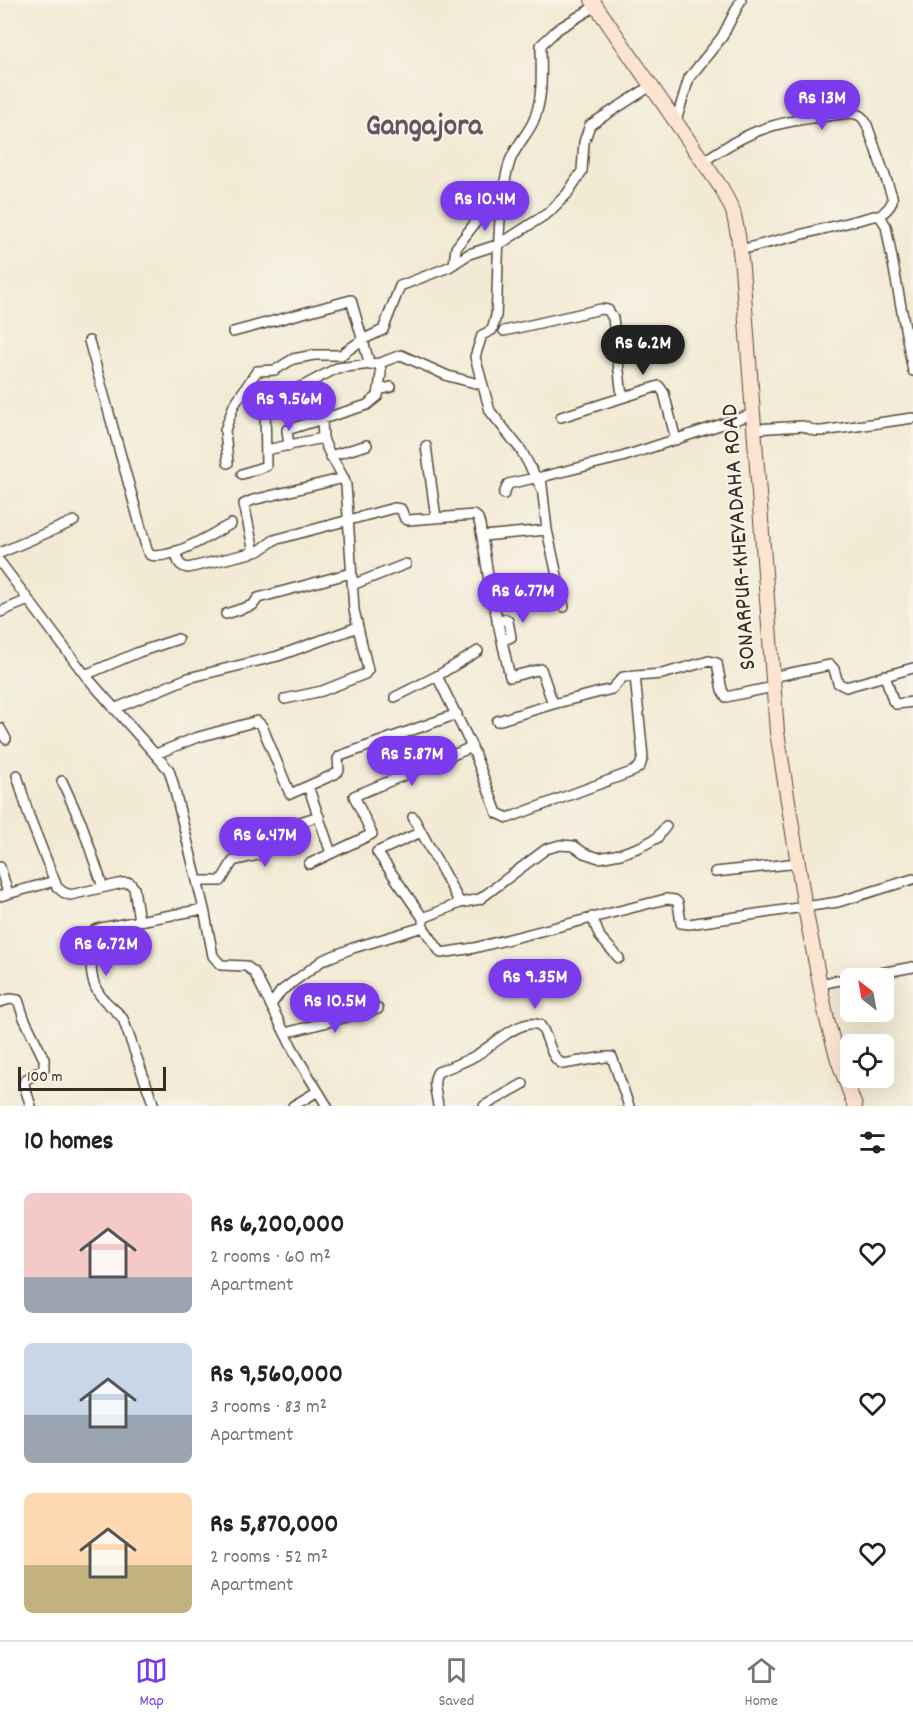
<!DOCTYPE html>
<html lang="en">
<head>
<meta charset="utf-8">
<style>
  body { margin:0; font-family:Dekko,sans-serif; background:#f2f2f2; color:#222; height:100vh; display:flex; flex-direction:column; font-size:22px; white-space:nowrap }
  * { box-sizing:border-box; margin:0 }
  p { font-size:20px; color:#767676 }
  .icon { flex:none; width:33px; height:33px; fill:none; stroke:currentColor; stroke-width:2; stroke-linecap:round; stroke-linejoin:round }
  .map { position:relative; height:1106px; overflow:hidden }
  .panel { display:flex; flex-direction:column; background:#fff; flex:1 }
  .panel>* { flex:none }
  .needle { width:39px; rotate:329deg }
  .tools { position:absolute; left:840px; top:968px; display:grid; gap:12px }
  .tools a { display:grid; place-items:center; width:54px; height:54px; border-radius:9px; background:#fff; box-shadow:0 6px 24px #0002; font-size:30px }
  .scale { position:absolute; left:18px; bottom:15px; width:148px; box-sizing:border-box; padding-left:6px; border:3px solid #3b2a1e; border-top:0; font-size:16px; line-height:21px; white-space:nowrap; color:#3b2a1e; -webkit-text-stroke:4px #f7f3e8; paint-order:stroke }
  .price { position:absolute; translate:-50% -51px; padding:0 14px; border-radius:21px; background:#7c3aed; color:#fff; font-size:20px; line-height:39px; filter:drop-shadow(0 2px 3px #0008) }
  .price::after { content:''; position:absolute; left:50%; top:36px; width:18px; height:14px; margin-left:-9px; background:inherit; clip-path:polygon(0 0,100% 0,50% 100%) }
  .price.current { background:#222; color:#fff }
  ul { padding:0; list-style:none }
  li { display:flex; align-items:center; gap:18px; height:150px; padding:0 24px }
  li span { display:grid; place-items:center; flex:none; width:168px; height:120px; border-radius:9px; color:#555 }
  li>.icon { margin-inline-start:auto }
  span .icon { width:72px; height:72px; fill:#fffc; stroke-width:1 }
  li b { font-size:26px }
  h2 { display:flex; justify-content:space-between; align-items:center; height:72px; padding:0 24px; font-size:26px }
  .tab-bar { display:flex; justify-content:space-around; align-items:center; height:84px; border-top:2px solid #e0e0e0; background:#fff; font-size:16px; color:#767676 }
  .tab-bar a { display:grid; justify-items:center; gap:3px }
  .tab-bar .current { color:#7c3aed }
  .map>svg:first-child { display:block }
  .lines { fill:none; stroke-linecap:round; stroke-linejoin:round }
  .minor-casing { stroke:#564739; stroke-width:12 }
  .secondary-casing { stroke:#564739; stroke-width:16 }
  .minor { stroke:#fff; stroke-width:9 }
  .secondary { stroke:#fde4d1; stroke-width:14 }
  .labels { text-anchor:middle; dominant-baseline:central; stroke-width:4.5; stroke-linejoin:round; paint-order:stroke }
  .street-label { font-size:24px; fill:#3b2a1e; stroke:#f7f3e8 }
  .district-label { font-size:30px; font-weight:bold; fill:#675460; stroke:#f7f3e8 }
</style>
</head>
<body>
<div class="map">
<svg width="913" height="1106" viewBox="0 0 913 1106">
  <rect width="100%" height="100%" fill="#f7f3e8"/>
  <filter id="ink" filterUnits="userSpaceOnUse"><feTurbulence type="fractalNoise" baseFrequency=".0167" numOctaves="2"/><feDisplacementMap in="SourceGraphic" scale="12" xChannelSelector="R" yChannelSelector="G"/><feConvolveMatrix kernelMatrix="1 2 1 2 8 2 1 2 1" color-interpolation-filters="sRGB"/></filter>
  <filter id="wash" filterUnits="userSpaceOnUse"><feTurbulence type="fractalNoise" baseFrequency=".008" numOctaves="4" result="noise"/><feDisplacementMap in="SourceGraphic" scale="24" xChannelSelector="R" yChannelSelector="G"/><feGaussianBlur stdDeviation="1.35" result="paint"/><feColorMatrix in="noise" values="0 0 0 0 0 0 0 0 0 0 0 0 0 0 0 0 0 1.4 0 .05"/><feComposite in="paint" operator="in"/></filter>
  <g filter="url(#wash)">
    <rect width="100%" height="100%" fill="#f2ead4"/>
  </g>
  <g filter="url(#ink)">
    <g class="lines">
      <defs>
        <path id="minor" d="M676 121 689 78 722 37 741 0
          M704 161C723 148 744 135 766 128 793 119 822 117 850 113 859 114 863 116 867 125L892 196C894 205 886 210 880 216
          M740 250 874 216H880L886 226 913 371
          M454 264 456 248 485 210 503 194
          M504 331 601 309 608 310 613 318 622 397
          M233 332 351 300 370 365
          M89 341 147 550 150 555C171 561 213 533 231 524
          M380 363 401 355 448 376 483 385
          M379 390 391 387
          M561 417 659 386 664 393 676 440
          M754 429 803 426 815 431H822L913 418
          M426 446 436 518
          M266 450 323 438 322 420
          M330 456 367 445
          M228 463 225 430 234 405 257 371 275 370 293 359 314 355H341L362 340 383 330 400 286 449 267 469 254 500 244 548 213 567 194 582 171 584 142 590 125 651 86
          M242 474 266 466 265 401 303 386 337 368 380 363 381 374 378 396 367 405 287 430 289 446
          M542 489 521 450 490 411 475 357 482 335 492 330 496 316C499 270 496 204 510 161 515 147 527 135 533 122 544 98 541 70 541 45L558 29 596 6
          M504 494 508 484 539 477
          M483 536 547 530
          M176 551C178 561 178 566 188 568L259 551 274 540 394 508 401 509 405 519 408 520 474 515 478 518 480 525 490 587 510 677 541 669 553 704 612 689 623 677 662 674 709 661 717 663 722 690 726 697 773 687
          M254 552 244 504 253 500 344 478
          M0 553 74 521
          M0 562 85 675 169 770 173 783 204 909 213 956 221 965 246 966 254 972 297 1057 327 1106
          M352 585 406 564
          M564 607 547 530 541 477 622 457 753 414
          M0 612 28 600
          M226 614 253 605 258 598 351 573
          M497 622 506 619 508 621 511 637 502 641
          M85 675 139 652 178 639
          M885 675 893 701 896 704 913 702
          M437 676 472 747 497 813 508 818 634 771 640 766 643 757 635 676
          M772 677 830 665 834 669 838 683 846 687 913 668
          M395 697 437 676 478 651
          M285 699 322 691 365 674 368 670 354 610 346 485C341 468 328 456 323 438
          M114 709 188 678 278 656 358 627
          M497 721 553 704
          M0 728 6 739
          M156 754 195 738 257 721 262 726 290 794 335 774 339 770 338 759 340 756 457 714
          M17 775 29 816 57 887 63 892 70 895 123 883H130L134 888 139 921
          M62 781 82 825 103 887
          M308 786 331 853
          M413 817 460 903
          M421 832 377 852 423 918V922
          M309 864 372 834 354 796 472 747
          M0 867 8 893
          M715 872 798 863
          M197 881H221L233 861 262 854V834L319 816
          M0 896 55 881
          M592 917 600 937 619 958
          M423 918 460 903 480 899 546 849 560 845 574 846 584 853 599 858 620 854 640 847 657 838 666 826
          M853 978 913 967
          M820 984 850 978
          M0 1002 10 999 18 1000 24 1018 44 1059V1069L25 1080 24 1085 31 1106
          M271 1005 281 991 323 960 353 948 423 927 441 953 474 948 666 899 675 900 678 903 681 923 689 924 838 902 913 879
          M285 1033 378 1009
          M154 1106 123 1019C116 1009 106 1004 100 995 87 978 92 955 92 935L95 930 101 928 204 909
          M293 1106 318 1091
          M438 1106C437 1095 431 1081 438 1072 450 1067 462 1063 473 1057 491 1048 519 1017 540 1025 549 1036 549 1058 563 1064L605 1057H612L629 1106
          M484 1106 523 1084"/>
        <path id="secondary" d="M592 0 722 189 733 211 738 235 742 268 777 732 805 908 827 1020 838 1060 855 1106"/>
      </defs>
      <use href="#minor" class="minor-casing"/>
      <use href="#secondary" class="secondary-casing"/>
      <use href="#minor" class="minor"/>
      <use href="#secondary" class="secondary"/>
    </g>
  </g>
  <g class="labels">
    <g class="street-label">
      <text transform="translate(740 537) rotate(-94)">SONARPUR-KHEYADAHA ROAD</text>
    </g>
    <g class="district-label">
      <text x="424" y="128">Gangajora</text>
    </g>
  </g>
</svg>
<div class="tools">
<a><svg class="needle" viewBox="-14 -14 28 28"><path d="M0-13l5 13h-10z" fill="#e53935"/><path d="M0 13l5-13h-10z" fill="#767676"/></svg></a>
<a><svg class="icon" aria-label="locate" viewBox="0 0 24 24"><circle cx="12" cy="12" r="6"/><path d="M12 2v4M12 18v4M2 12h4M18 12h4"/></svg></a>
</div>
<div class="scale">100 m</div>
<b class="price" style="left:822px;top:131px">Rs 13M</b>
<b class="price" style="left:485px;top:232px">Rs 10.4M</b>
<b class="price current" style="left:643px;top:376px">Rs 6.2M</b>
<b class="price" style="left:289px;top:432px">Rs 9.56M</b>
<b class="price" style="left:523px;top:624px">Rs 6.77M</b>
<b class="price" style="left:412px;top:787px">Rs 5.87M</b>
<b class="price" style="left:265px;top:868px">Rs 6.47M</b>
<b class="price" style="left:106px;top:977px">Rs 6.72M</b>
<b class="price" style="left:535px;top:1010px">Rs 9.35M</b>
<b class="price" style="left:335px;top:1034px">Rs 10.5M</b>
</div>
<section class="panel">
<h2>10 homes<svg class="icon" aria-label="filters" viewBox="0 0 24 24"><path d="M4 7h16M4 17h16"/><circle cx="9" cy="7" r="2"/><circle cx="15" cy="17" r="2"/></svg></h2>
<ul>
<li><span style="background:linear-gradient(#f6c9c9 70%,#9aa5b1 0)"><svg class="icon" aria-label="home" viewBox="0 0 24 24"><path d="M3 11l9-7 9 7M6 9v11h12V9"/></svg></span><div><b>Rs 6,200,000</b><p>2 rooms · 60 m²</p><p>Apartment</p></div><svg class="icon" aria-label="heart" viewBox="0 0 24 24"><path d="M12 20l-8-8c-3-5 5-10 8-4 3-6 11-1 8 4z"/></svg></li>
<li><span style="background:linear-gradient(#c9d6e8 60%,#9aa5b1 0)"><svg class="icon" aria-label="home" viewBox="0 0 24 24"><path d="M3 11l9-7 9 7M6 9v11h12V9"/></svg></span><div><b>Rs 9,560,000</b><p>3 rooms · 83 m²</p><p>Apartment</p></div><svg class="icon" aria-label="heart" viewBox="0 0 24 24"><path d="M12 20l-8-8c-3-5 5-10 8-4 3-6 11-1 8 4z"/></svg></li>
<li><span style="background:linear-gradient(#ffd9b3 60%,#c2b280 0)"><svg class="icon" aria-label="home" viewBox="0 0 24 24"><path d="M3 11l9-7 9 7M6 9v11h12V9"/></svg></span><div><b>Rs 5,870,000</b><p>2 rooms · 52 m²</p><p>Apartment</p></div><svg class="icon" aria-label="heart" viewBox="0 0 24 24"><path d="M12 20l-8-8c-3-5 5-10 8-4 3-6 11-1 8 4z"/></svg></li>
</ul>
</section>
<nav class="tab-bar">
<a class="current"><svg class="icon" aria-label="map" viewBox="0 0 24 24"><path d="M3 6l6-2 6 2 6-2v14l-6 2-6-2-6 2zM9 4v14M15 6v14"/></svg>Map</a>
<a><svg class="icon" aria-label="saved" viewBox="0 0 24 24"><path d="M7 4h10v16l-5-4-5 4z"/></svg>Saved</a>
<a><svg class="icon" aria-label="home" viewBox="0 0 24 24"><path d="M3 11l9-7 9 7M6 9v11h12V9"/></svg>Home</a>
</nav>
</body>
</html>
